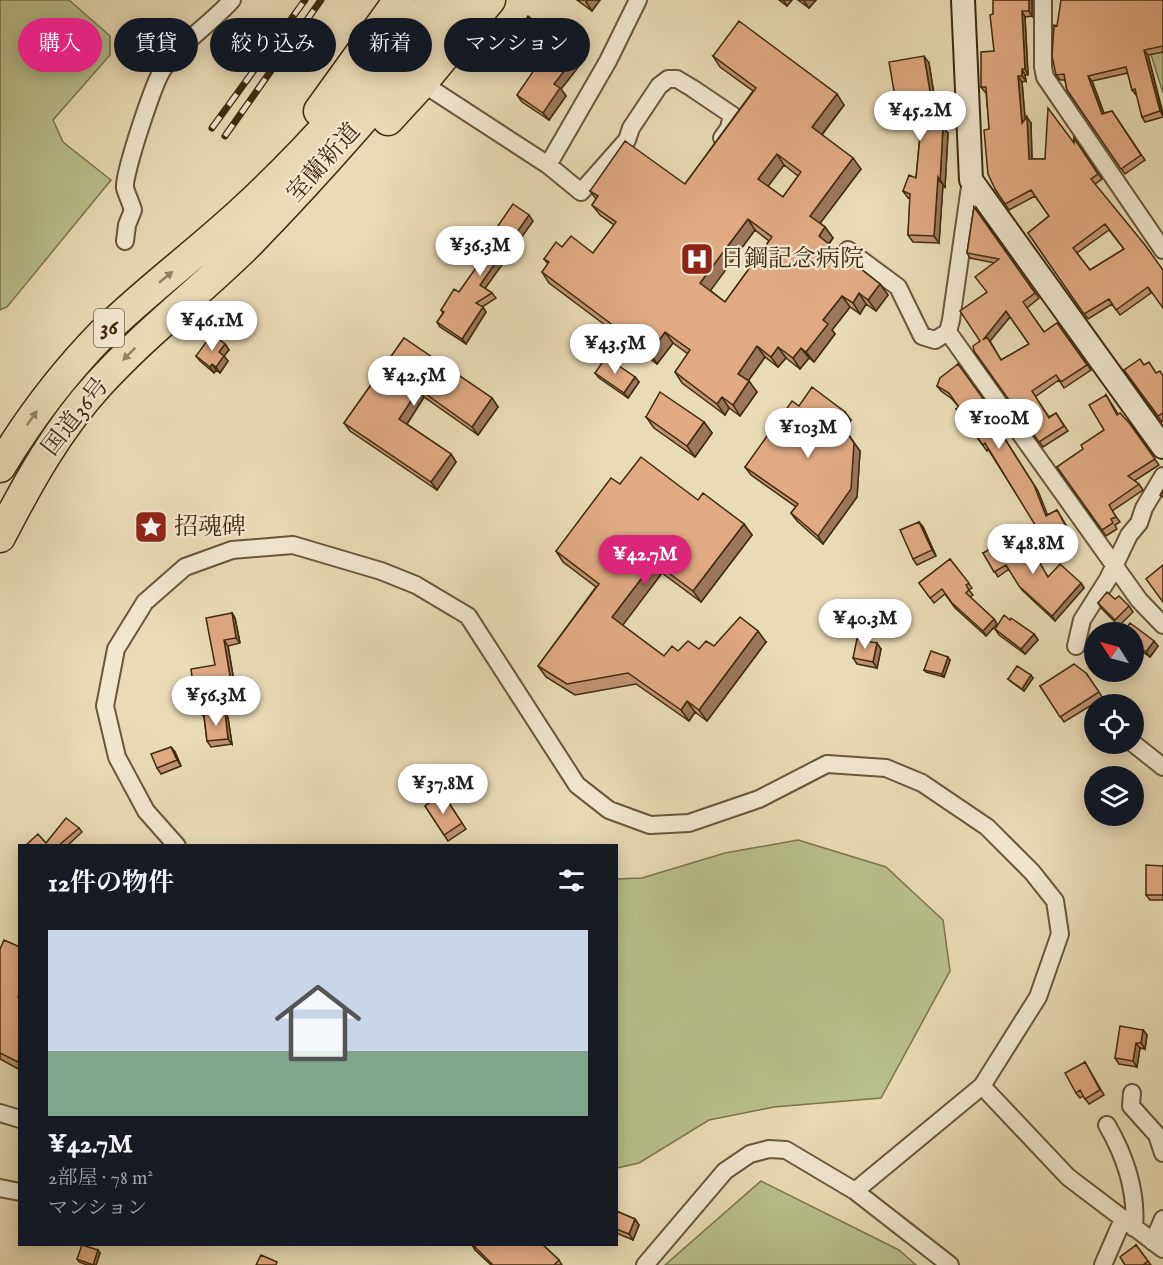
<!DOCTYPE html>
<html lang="ja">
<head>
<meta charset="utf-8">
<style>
  body { margin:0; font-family:"IM FELL English","Noto Serif JP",serif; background:#20242c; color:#f1f3f6; height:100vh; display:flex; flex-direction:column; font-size:22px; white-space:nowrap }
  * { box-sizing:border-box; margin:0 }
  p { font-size:20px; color:#9ea1a6 }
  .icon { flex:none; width:33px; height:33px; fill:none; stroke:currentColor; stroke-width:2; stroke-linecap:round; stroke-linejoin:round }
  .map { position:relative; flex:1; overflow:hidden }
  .sheet { position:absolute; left:18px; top:844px; width:600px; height:402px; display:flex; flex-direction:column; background:#171b24; border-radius:0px; box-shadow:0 3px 15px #0003 }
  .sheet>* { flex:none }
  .banner { position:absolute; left:18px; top:18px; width:600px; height:54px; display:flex; gap:12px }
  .needle { width:39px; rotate:306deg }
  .buttons { position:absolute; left:1084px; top:622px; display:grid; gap:12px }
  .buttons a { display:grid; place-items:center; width:60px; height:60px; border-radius:50%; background:#171b24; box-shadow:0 3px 15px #0003; font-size:30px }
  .price { position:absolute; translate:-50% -51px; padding:0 14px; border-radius:21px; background:#fff; color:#222; font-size:20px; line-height:39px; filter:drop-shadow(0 2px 3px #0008) }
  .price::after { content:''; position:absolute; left:50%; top:36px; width:18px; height:14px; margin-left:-9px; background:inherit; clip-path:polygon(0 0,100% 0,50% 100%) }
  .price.on { background:#db2777; color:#fff }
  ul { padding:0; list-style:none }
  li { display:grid; align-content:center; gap:12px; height:318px; padding:0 30px }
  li+li { border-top:2px solid #363941 }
  li span { display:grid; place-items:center; height:186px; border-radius:0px; color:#555 }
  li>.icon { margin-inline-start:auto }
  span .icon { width:108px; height:108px; fill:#fffc; stroke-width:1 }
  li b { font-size:26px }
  h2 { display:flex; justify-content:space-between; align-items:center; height:72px; padding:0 30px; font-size:26px }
  .pill { padding:0 21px; border-radius:27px; background:#171b24; box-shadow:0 3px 15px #0003; font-size:21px; line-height:54px }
  .pill.on { background:#db2777; color:#fff }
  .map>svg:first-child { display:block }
  .green { fill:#b8c08d; stroke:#7c754e; stroke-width:1.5 }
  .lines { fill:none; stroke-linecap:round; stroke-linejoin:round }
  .street-casing { stroke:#6a5639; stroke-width:20 }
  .secondary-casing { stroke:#402a0f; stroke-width:26 }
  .highway-casing { stroke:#402a0f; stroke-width:33 }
  .street { stroke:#f1e8d0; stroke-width:16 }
  .secondary { stroke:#f1e8d0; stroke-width:22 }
  .highway { stroke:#e9dbb6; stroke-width:30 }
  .rail-casing { stroke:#402a0f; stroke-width:7 }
  .rail { stroke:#f1e8d0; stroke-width:4.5; stroke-dasharray:14; stroke-linecap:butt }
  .wall { fill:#c09272; stroke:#402a0f; stroke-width:1.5; fill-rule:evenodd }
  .shaded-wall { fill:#9c775c; stroke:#402a0f; stroke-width:1.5 }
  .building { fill:#dfaa84; stroke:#402a0f; stroke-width:1.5; fill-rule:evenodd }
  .oneway { fill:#948262 }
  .labels { text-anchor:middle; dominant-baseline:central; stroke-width:4.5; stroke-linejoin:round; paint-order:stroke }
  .shield { fill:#f1e8d0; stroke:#756349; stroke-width:1.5 }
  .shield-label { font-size:22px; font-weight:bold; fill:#402a0f }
  .street-label { font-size:24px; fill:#402a0f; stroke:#f1e8d0 }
  .poi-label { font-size:24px; fill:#402a0f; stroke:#f1e8d0; text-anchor:start }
</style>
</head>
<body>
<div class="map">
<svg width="1163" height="1265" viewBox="0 0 1163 1265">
  <rect width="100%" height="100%" fill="#e9dbb6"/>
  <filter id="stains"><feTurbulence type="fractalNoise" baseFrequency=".00333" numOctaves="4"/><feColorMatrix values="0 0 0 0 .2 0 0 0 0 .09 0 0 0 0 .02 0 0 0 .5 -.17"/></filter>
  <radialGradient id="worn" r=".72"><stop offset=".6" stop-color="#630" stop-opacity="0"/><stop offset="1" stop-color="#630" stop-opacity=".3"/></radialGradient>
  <path class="green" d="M0 0H69L110 36V55L53 120 63 142 111 180 7 307 0 310Z
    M1134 0H1163V93Z
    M798 840 886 867 943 920 950 971 881 1098 774 1107 709 1120 639 1163 617 1168V879L642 878 725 853Z
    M761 1181 899 1250 916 1265H665Z"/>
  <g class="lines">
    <defs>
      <path id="street" d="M1043 0V67L1045 77 1163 250
        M422 83 548 165 581 192 627 140 631 128 659 86 668 79H677L692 88 732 115 729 128 722 138
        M548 165 608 61 638 0
        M125 241 127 225 133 210C131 203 127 195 125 188 123 175 154 82 163 69 181 42 211 24 232 0
        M848 250 898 287 922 336 935 340 948 332 951 320 971 180
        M948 332 1139 600 1163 625
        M1076 646 1082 620 1108 579 1129 535 1139 523 1144 508 1163 476
        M1134 744 1163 767
        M177 846 146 811 117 757 105 706 116 649 145 602 185 567 232 550 293 545 381 571 416 585 468 616 577 785 609 810 650 825 689 823 759 799 827 764 886 768 922 783 987 827 1032 872 1055 901 1060 934 1038 997 982 1086 855 1191
        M982 1086 1068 1177 1163 1249
        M1132 1093 1131 1106 1157 1135 1163 1153
        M0 1113 20 1119
        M1107 1125C1125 1156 1137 1192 1134 1228
        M0 1188 20 1192
        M1153 1242 1163 1219
        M645 1265 725 1171 750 1154 769 1149 786 1150 855 1191 950 1265
        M1103 1265 1123 1219"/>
      <path id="secondary" d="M963 0 971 180 1163 447"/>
      <path id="highway" d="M319 111 399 0
        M388 120 422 83 490 0
        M0 467C29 419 63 374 102 334 148 289 199 252 246 208 315 144 375 73 434 0
        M0 537C28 483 57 430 98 385 145 333 201 291 250 242 325 165 395 84 462 0"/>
    </defs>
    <use href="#street" class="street-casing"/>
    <use href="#secondary" class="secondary-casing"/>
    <use href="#highway" class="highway-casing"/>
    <use href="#street" class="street"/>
    <use href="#secondary" class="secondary"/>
    <use href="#highway" class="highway"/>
    <defs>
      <path id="rail" d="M212 128 305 0
        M225 136 321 0"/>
    </defs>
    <use href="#rail" class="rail-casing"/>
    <use href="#rail" class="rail"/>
  </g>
  <path class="wall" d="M577 0H600L592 11Z
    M779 0H792L787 6Z
    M798 0H816L809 8Z
    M1032 0V16L1025 17 1028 75H1025L1026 81 1022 82 1025 120 1031 123 1032 159H1045L1074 143V138L1102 179 1095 184 1151 293 1120 315 1112 304 1088 319 1028 233 1049 216 1035 196 1009 210 995 189 986 92H985L981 87 994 51 993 14ZM1109 230 1124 249 1090 270 1077 253Z
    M1163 0V52L1148 55 1163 113V117L1145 122 1142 117 1137 95H1136L1132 90 1128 73 1092 81 1104 113 1112 111 1145 160 1125 174 1067 90 1065 80H1060L1056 75 1057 26Z
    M512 38 583 61 561 89 566 96 549 120 522 102 517 95 540 63 517 45Z
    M713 56 844 105 822 135 861 169 820 223 825 227 833 238 829 244 880 284 888 295 876 311 866 304 860 314 850 307 832 330 835 334 814 362 809 358 800 369 786 358 778 367 765 357 748 381 757 392 740 416 729 408 725 415 682 383 675 372 688 354 673 343 657 364 549 283 542 272 548 264 544 259 562 247 593 253 614 225 600 215 592 205 596 199 590 191 685 184 753 91 720 67ZM784 165 798 176 783 197 768 186ZM755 230 769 241 725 302 710 290Z
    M929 63 939 126 948 133 945 187 943 184 939 243 913 242 908 235 910 199 908 198 903 191 916 178 921 124 904 127 899 120Z
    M974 207 1039 298 1027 308 1044 332 1057 323 1091 370 1064 388 1059 380 1035 397 1049 417 1056 413 1068 431 1043 447 974 351 980 341 987 292 995 263 970 258 967 253ZM1010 317 1029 344 1001 360 990 341Z
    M533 221 485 288 492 293 496 298 482 307 486 312 466 344 440 327 437 322 443 313 441 310 459 292 482 260 478 255Z
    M404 338 492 398 498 407 478 435 424 397 407 424 451 454 456 462 437 490 350 431 344 423Z
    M225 344 229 350 224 356 228 361 220 373 216 370 214 373 200 361 196 356Z
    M958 364 990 410 985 413 1038 491 1047 515 1057 510 1069 530 1057 537 1061 546 1052 551 988 449 987 451 956 409 959 407 952 399 941 391 937 386Z
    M1144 365 1156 373 1163 375V421L1162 422 1124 370Z
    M595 373 635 377 639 382 628 398 599 378Z
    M1106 395 1118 414 1130 424 1159 465 1134 481 1139 484 1143 490 1112 511 1120 522 1115 525 1117 529 1106 536 1057 467 1083 449 1104 430Z
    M799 406 851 420 844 429 860 451 857 497 823 544 797 521 791 513 796 507 751 475 745 467Z
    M646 417 704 422 712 433 695 457 654 428Z
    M620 484 698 500 744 524 752 535 701 602 662 573 622 625 664 656 678 651 699 649 714 646 766 642 707 721 695 712 689 721 636 684 575 695 546 677 538 666 596 587 563 562 556 551Z
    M919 522 923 527 936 556 917 565 913 559Z
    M1021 552 1049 577 1081 583 1084 588 1055 621 1022 590 1009 569 998 577 983 553Z
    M950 559 972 588 969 590 973 595 970 597 994 619 997 624 986 636 955 608 945 594 934 603 919 583Z
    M1115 599 1129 606 1133 612 1119 626 1102 609 1098 603Z
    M232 613 235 618 240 643 228 646 238 705 225 708 221 702 219 692 214 693 217 713 225 712 228 718 232 744 211 747 207 741 204 717 200 712 197 689 193 684 215 665Z
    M995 629 1034 634 1038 640 1025 654 999 635Z
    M1134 633 1158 646 1150 657 1144 653 1141 656 1134 651Z
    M881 649 877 668 857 664 853 658Z
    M950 660 944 677 926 672 924 670Z
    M1086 673 1103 698 1064 722 1040 686Z
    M1033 678 1024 691 1010 681 1008 679Z
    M171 747 175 752 181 766 161 774 157 768Z
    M443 794 466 829 448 841 425 806Z
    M79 828 82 832 67 846H25L46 843Z
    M1163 866V900H1150L1146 895Z
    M20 947V1070L0 1059V949Z
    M1143 1030 1147 1035 1145 1049 1140 1048 1137 1067 1119 1064 1115 1058Z
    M1085 1062 1104 1095 1089 1104 1083 1096 1080 1098 1076 1093Z
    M616 1211 635 1219 639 1225 633 1240 616 1233Z
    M472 1245H543L559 1260 562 1265H491L475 1250Z
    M1136 1245 1151 1265H1125Z
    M100 1253 96 1265H87L79 1262 77 1259Z"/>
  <path class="shaded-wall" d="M588 0H600L592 11 586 2Z
    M783 0H792L787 6Z
    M803 0H816L809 8Z
    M1029 0H1032V16L1029 11Z
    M1022 11 1025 17 1028 75 1025 69Z
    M1144 50 1148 55 1163 116 1160 111Z
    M578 53 583 61 561 89 566 96 549 120 543 113 554 84Z
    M924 56 929 63 940 133 936 126Z
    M1022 69 1025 75 1026 81 1022 76Z
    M1018 76 1022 82 1026 129 1022 123Z
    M1088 76 1092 81 1106 119 1102 114Z
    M837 94 844 105 819 138 812 127Z
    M1027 117 1031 123 1032 164 1029 159Z
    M943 127 948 133 945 187 940 181Z
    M777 154 784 165 766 189 758 179Z
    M853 158 861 169 818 226 810 216Z
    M938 177 943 184 939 243 934 236Z
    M529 215 533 221 484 290 480 285Z
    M748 219 755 230 708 294 700 283Z
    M825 227 833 238 826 247 819 236Z
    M880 284 888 295 876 311 868 300Z
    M859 293 866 304 860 314 853 303Z
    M842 296 850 307 832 330 835 334 814 362 806 352 823 320Z
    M483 307 486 312 466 344 462 339Z
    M1006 311 1010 317 990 341 983 340Z
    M665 332 673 343 657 364 650 353Z
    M225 344 229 350 224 356 228 361 220 373 216 367 219 352Z
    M757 346 765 357 746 384 738 374Z
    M778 347 786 358 778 367 771 357Z
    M801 348 809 358 800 369 793 358Z
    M212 364 216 370 214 373 210 367Z
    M635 377 639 382 628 398 624 393Z
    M749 381 757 392 740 416 733 405Z
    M419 389 424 397 405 427 399 419Z
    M722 397 729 408 725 415 717 404Z
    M492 398 498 407 478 435 472 427Z
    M845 412 851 420 844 429 860 451 857 497 823 544 818 536 839 421Z
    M704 422 712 433 695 457 687 446Z
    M1005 439 1038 491 1050 521 1046 516Z
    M451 454 456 462 437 490 431 482Z
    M919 522 923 527 936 556 932 550Z
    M744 524 752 535 701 602 693 591Z
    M654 562 662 573 620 629 612 617Z
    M1081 583 1084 588 1055 621 1052 616Z
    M232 613 235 618 240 643 236 638Z
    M994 619 997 624 986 636 983 631Z
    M758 631 766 642 707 721 699 710Z
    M1034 634 1038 640 1025 654 1021 649Z
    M224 640 228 646 238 705 234 700Z
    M1154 641 1158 646 1150 657 1146 652Z
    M877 643 881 649 877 668 873 662Z
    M1140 647 1144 653 1141 656 1137 650Z
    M948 657 950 660 944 677 942 674Z
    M1031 675 1033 678 1024 691 1022 689Z
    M211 687 214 693 217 716 213 710Z
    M687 701 695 712 689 721 681 710Z
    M225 712 228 718 232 744 228 739Z
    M171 747 175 752 181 766 177 760Z
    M1143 1030 1147 1035 1145 1049 1141 1043Z
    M1136 1043 1140 1048 1137 1067 1133 1061Z
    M635 1219 639 1225 633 1240 629 1234Z
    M98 1250 100 1253 96 1265H93Z"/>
  <path class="building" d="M993 0H1029V11H1022L1025 69H1022V76H1018L1022 123 1027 117 1029 159H1045L1048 108 1074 143V138L1098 174 1091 179 1145 245 1163 270V308L1148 287 1116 310 1109 299 1084 314 1028 233 1049 216 1031 190 1005 204 995 189 988 174 984 130 989 129 986 87H981V52L994 51 990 15 993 14ZM1105 224 1124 249 1090 270 1073 248Z
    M1061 0H1163V46L1144 50 1160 111 1142 117 1135 89 1132 90 1126 67 1088 76 1102 114 1112 111 1141 155 1121 169 1067 90 1064 74 1056 75 1052 56 1054 25 1057 26Z
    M528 16 578 53 554 84 560 88 543 113 517 95 541 60 512 38Z
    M739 21 837 94 812 127 853 158 810 216 825 227 819 236 880 284 868 300 859 293 853 303 842 296 823 320 828 324 806 352 801 348 793 358 778 347 771 357 757 346 738 374 749 381 733 405 722 397 717 404 675 372 690 350 665 332 650 353 542 272 549 262 544 259 556 242 562 247 571 236 593 253 616 222 592 205 598 196 590 191 625 141 685 184 756 88 713 56ZM777 154 801 172 783 197 758 179ZM748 219 772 237 725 302 700 283Z
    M924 56 936 126 943 127 940 181 938 177 934 236 908 235 910 194 903 191 909 175 916 178 922 116 899 120 889 62Z
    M513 204 529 215 480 285 492 293 476 303 483 307 462 339 437 322 444 312 441 310 454 289 459 292 483 258 478 255Z
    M974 207 1035 293 1023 302 1044 332 1057 323 1087 365 1061 382 1056 375 1032 391 1049 418 1056 413 1064 426 1039 442 974 351 973 346 980 341 960 311 987 292 975 277 999 259 967 253ZM1006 311 1029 344 1001 360 987 337 983 340Z
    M212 334 225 344 219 352 224 356 216 367 212 364 210 367 196 356Z
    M404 338 492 398 472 427 419 389 399 419 451 454 431 482 344 423Z
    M606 357 635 377 624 393 595 373Z
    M1140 359 1144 365 1149 362 1156 373 1160 371 1163 376V413L1158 416 1124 370Z
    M958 364 987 404 981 408 1001 433 1034 485 1046 516 1057 510 1065 525 1053 532 1058 541 1048 546 985 443 983 445 956 409 959 407 949 393 937 386 940 378Z
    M812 387 845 412 839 421 854 443 851 489 818 536 791 513 798 504 745 467 792 401 799 406Z
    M660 392 704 422 687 446 646 417Z
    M1106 395 1117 415 1120 413 1130 424 1155 459 1128 476 1139 484 1109 505 1116 517 1111 519 1113 523 1102 530 1057 467 1083 449 1081 445 1104 430 1089 405Z
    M641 457 698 500 703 493 744 524 693 591 654 562 612 617 664 656 672 646 678 651 688 641 699 649 706 641 714 646 740 617 758 631 699 710 687 701 681 710 628 673 567 684 538 666 599 584 556 551 611 478 620 484Z
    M1163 490V497L1160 495Z
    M919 522 932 550 913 559 900 530Z
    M1011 536 1021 552 1030 546 1048 577 1060 564 1081 583 1052 616 1019 586 1006 565 994 572 983 553Z
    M950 559 969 583 966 585 969 590 966 593 994 619 983 631 952 603 942 589 930 598 919 583Z
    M1163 565V602L1146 579Z
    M1107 592 1115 599 1119 596 1129 606 1115 620 1098 603Z
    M232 613 236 638 224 640 234 700 221 702 218 686 211 687 213 710 200 712 196 683 193 684 191 669 215 665 206 618Z
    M1004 615 1010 620 1011 618 1034 634 1021 649 995 629Z
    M1130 623 1154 641 1146 652 1140 647 1137 650 1134 648V633H1123Z
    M857 639 877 643 873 662 853 658Z
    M931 651 948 657 942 674 924 670Z
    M1074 664 1086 673 1099 692 1060 717 1040 686Z
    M1017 666 1031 675 1022 689 1008 679Z
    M225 712 228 739 207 741 204 715Z
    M171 747 177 760 157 768 151 754Z
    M1091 777H1095V794L1089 793Z
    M443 794 462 823 444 835 425 806Z
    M66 818 79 828 58 846H25L38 834 46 843Z
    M1146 865 1163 866V895H1146Z
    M4 940 20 947V993L18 997 20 998V1063L0 1053V949Z
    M1120 1026 1143 1030 1141 1043H1136L1133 1061 1115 1058Z
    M1085 1062 1100 1090 1085 1099 1080 1090 1076 1093 1065 1073Z
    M616 1211 635 1219 629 1234 616 1229Z
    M82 1245 98 1250 93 1265 77 1259Z
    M473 1245H543L559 1260 554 1265H493Z
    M1136 1245 1148 1261 1143 1265H1125L1120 1257Z
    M261 1255 277 1262 276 1265H256Z"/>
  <defs><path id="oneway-solid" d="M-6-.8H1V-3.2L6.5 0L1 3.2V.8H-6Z" transform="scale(1.5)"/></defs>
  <g class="oneway">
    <use href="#oneway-solid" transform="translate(166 277) rotate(-40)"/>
    <use href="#oneway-solid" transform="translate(129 354) rotate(135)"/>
    <use href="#oneway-solid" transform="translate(32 418) rotate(-55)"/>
  </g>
  <defs>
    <symbol id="hospital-square" viewBox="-11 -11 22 22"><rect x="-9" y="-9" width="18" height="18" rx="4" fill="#8f2418" stroke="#f1e8d0"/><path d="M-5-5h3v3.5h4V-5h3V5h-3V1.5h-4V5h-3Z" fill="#fff"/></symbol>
    <symbol id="sight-square" viewBox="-11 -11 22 22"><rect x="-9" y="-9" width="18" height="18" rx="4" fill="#8f2418" stroke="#f1e8d0"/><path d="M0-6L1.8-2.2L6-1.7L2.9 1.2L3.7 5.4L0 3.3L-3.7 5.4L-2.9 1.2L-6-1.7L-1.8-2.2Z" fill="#fff"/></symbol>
  </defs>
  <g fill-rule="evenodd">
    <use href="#hospital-square" x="678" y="240" width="38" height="38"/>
    <use href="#sight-square" x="132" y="508" width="38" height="38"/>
  </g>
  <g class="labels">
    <rect class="shield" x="94" y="309" width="30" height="38" rx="4.5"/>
    <g class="shield-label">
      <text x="109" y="328">36</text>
    </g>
    <g class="street-label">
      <text transform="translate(324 163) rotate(-48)">室蘭新道</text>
      <text transform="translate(76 417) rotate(-52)">国道36号</text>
    </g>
    <g class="poi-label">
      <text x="720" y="259">日鋼記念病院</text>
      <text x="174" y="527">招魂碑</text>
    </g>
  </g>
  <rect width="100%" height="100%" filter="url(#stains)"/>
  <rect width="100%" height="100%" fill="url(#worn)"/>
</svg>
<div class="buttons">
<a><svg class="needle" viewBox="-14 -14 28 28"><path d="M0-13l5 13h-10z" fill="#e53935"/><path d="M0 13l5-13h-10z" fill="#9ea1a6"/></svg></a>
<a><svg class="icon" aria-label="locate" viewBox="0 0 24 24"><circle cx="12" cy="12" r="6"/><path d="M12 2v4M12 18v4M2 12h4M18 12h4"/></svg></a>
<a><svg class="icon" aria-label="layers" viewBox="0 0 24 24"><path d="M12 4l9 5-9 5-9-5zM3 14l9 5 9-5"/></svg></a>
</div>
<b class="price" style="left:920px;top:142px">¥45.2M</b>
<b class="price" style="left:480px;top:277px">¥36.3M</b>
<b class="price" style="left:212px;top:352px">¥46.1M</b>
<b class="price" style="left:615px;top:375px">¥43.5M</b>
<b class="price" style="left:414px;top:407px">¥42.5M</b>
<b class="price" style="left:999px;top:450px">¥100M</b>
<b class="price" style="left:808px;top:459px">¥103M</b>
<b class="price" style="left:1033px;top:575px">¥48.8M</b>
<b class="price on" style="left:645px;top:586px">¥42.7M</b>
<b class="price" style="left:865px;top:650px">¥40.3M</b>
<b class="price" style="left:216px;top:727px">¥56.3M</b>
<b class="price" style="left:443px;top:815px">¥37.8M</b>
<div class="banner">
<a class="pill on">購入</a>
<a class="pill">賃貸</a>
<a class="pill">絞り込み</a>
<a class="pill">新着</a>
<a class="pill">マンション</a>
</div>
<section class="sheet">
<h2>12件の物件<svg class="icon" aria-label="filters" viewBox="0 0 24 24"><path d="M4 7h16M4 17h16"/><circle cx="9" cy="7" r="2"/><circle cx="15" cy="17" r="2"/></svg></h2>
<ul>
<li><span style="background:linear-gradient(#c9d6e8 65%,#7fa58c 0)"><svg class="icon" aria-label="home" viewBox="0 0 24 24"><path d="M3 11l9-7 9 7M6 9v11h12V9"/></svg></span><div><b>¥42.7M</b><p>2部屋 · 78 m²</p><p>マンション</p></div></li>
</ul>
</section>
</div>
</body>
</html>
